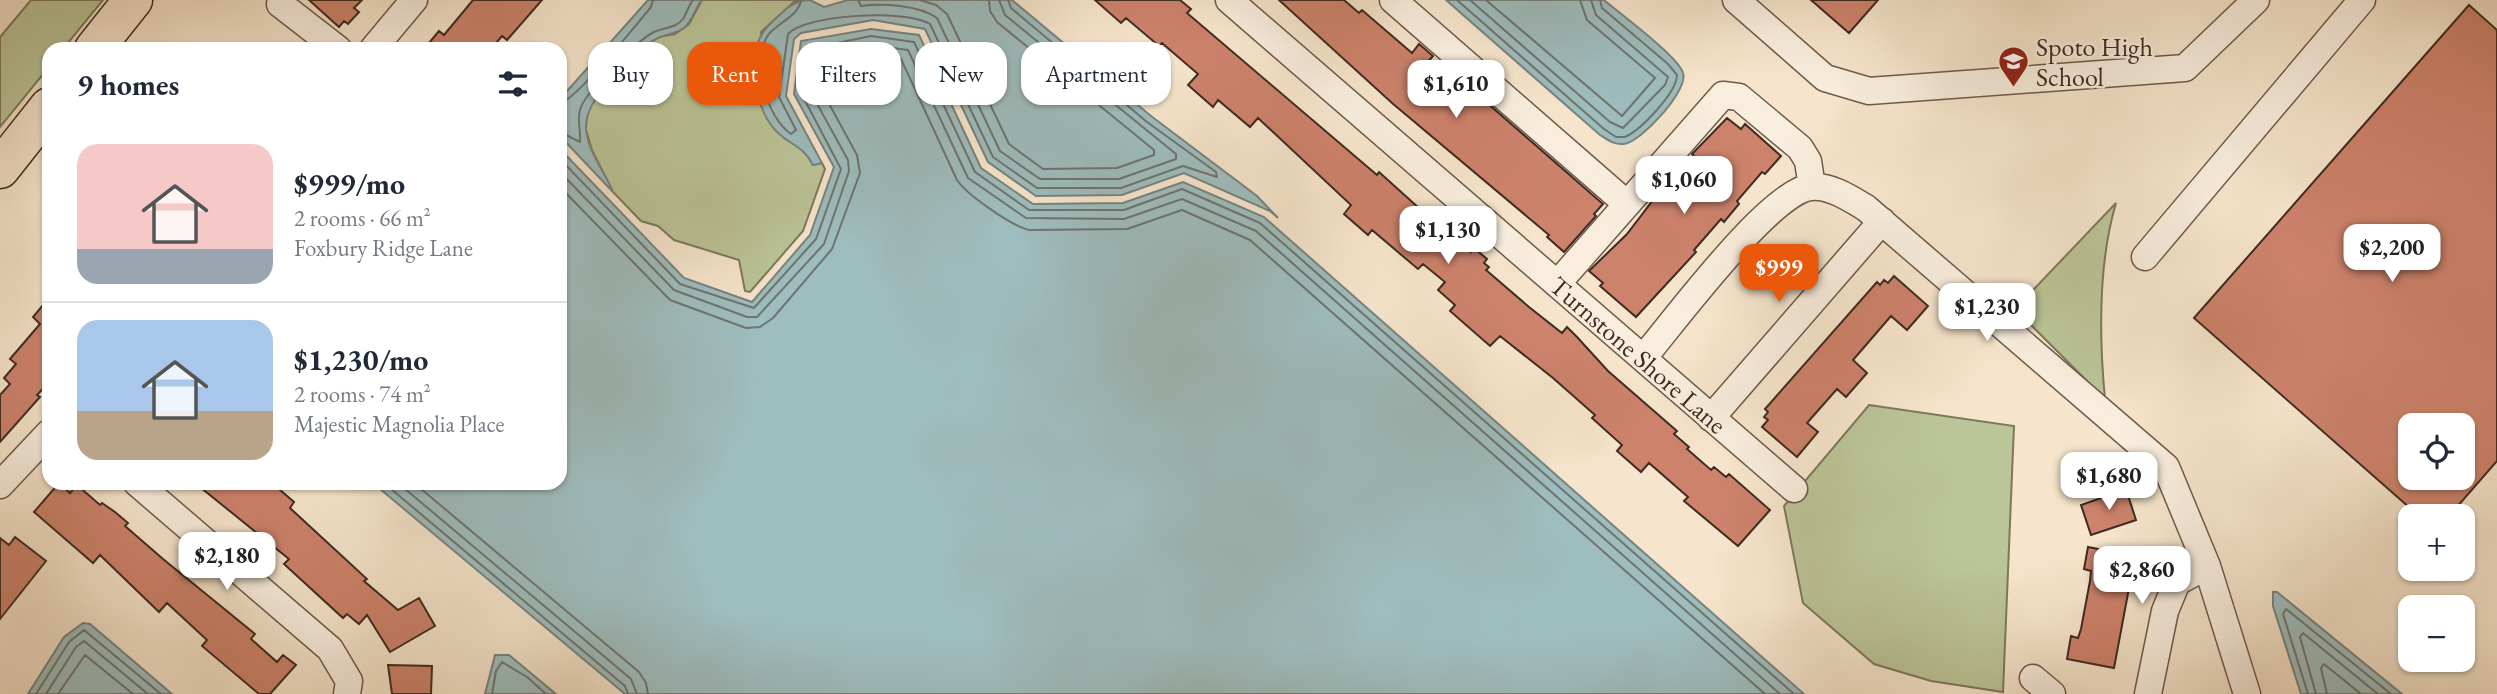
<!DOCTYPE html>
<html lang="en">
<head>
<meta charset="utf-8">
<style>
  body { margin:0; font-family:"EB Garamond",serif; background:#f6f6f7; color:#1f2937; height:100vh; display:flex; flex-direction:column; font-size:26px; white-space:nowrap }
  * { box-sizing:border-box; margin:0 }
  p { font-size:23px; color:#747a83 }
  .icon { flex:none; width:38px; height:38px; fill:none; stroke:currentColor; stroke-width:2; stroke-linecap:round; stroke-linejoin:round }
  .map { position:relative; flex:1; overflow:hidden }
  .details { position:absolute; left:42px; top:42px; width:525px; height:448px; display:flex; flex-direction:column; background:#fff; border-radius:21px; box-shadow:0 2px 5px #0004 }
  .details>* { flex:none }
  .guide { position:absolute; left:588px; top:42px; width:665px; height:63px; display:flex; gap:14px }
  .buttons { position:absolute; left:2398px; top:413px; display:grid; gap:14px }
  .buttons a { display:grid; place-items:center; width:77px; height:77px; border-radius:14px; background:#fff; box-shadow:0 2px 5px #0004; font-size:35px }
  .price { position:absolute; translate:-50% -60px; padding:0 16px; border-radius:14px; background:#fff; color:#222; font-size:23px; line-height:46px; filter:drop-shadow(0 2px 4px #0008) }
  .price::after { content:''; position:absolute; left:50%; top:42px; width:21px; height:16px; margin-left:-10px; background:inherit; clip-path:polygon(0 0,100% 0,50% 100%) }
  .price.active { background:#ea580c; color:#fff }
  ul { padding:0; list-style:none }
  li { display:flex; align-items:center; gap:21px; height:175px; padding:0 35px }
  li+li { border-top:2px solid #e0e1e3 }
  li span { display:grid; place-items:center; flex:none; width:196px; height:140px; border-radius:21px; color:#555 }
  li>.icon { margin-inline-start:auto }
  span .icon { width:84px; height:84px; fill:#fffc; stroke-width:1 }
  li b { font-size:30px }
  h2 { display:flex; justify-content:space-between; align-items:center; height:84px; padding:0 35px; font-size:30px }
  .chip { padding:0 24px; border-radius:21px; background:#fff; box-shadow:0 2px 5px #0004; font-size:24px; line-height:63px }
  .chip.active { background:#ea580c; color:#fff }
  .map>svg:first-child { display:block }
  .green { fill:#bbc598; stroke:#7d785c; stroke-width:2 }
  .water { fill:#9ebdbe; stroke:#78837f; stroke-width:2 }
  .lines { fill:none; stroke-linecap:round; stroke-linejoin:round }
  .shore { stroke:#6e746f; stroke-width:2 }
  .building { fill:#cc826b; stroke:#3f2b20; stroke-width:2; fill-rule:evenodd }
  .minor-casing { stroke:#6d5a4b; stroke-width:29 }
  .highway-casing { stroke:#3f2b20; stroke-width:41 }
  .minor { stroke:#f9eede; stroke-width:26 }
  .highway { stroke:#f6e5cc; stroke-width:38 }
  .labels { text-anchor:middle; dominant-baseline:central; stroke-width:5; stroke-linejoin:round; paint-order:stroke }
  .poi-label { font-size:26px; fill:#3f2b20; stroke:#f9eede; text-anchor:start }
  .street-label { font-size:26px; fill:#3f2b20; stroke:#f9eede }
</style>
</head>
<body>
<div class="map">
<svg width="2497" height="694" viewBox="0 0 2497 694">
  <rect width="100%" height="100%" fill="#f6e5cc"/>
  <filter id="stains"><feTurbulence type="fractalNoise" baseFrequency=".00286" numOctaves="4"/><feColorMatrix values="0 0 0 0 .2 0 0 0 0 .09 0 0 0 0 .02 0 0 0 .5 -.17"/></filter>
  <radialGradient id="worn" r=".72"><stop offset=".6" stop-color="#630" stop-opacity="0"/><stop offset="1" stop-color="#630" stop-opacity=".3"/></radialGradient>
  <path class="green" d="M31 0H103L63 49H49V67L0 127V37Z
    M702 0H803L794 2 761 32 784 138 805 150 813 165 822 163 825 169 803 231 750 292 745 291 739 260 674 240 658 226 641 221 613 192 592 150 586 130 587 110 627 61 658 37 675 34 689 24Z
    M2116 203C2098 264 2099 336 2105 399L2015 309Z
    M1869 405 2014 426 2003 692 1931 681 1874 664 1803 603 1784 506Z"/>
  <path class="water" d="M648 0H702C695 8 693 20 685 27 676 35 666 33 656 39 632 52 584 100 586 128 587 151 605 172 613 192L560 136V99Z
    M810 0 824 7 848 0H1012L1151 116 1257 196 1278 218 1270 211 1184 173 1122 195 1036 196 988 162 925 29 873 20 801 33 794 39 786 96 822 163 813 165C801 142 784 144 771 125 753 100 745 47 770 24 782 13 792 0 810 0Z
    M1446 0H1604C1619 13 1679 57 1683 73 1689 90 1641 142 1624 144 1614 145 1608 140 1600 135Z
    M871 29 919 35 981 168 1033 204 1123 203 1183 182 1264 217 1804 694H625L373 483H560V149L684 278 752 302 810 235 834 167 794 94 801 41Z
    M2273 592H2277L2402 694H2301L2273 606Z
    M83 623 90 624 172 694H28L64 637Z
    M495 655H509L556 694H485Z"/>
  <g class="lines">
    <path class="shore" d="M801 0C799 16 777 23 768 35 751 61 766 117 791 134L796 130 779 97 788 34C806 14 907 9 930 24L993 157 1037 188H1121L1183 166 1217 177 1216 172 1147 122 1011 8 1008 0
      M858 0 861 6C882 3 919 5 937 18L1000 151 1040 179H1119L1176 159V154L1005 15 999 0
      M920 0 936 5 947 14 1009 144 1043 169 1117 168 1154 155V150L997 22 990 11 989 0
      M1457 0 1604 129 1616 137H1625C1641 130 1677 92 1677 75L1668 64 1602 8 1600 0
      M1470 0 1610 122 1623 128 1665 85 1668 77 1596 15 1591 0
      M1486 0 1622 116 1655 78 1587 20 1580 0
      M560 103C575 101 637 24 651 7L653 0
      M560 132 580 142C581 132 577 120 580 110 584 93 638 40 654 32 664 27 675 29 683 19 687 13 688 6 693 0
      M560 159 680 284 754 308 816 239 841 169 801 93 808 49 871 36 914 42 975 172 1029 210H1124L1182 189 1260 223 1794 694
      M560 172 674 290 747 317H757L824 244 849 171 848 160 810 91 815 56 872 45 908 50 968 178 1026 218 1124 219 1182 199 1256 231 1780 694
      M560 187 670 300 746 328 760 327 773 318 832 249 860 173 857 155 821 89 825 65 872 55 901 59 957 180C967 195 1012 226 1029 230L1127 229 1182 210 1250 240 1765 694
      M384 483 625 686 628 694
      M398 483 631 679 637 694
      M414 483 639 672 646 683 648 694
      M36 694 69 642 84 630 161 694
      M46 694 76 647 84 641 148 694
      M58 694 85 655 133 694
      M492 694 496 671 502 662 527 677 546 694
      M2308 694 2283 614 2286 609 2391 694
      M2316 694 2300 637 2303 633 2378 694
      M2327 694 2321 668 2324 664 2361 694"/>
  </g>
  <path class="building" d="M309 0H362L354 8 359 12 348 24 344 21 339 27Z
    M473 0H542L507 40 502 36 491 49H431L433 47 429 43 439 31 444 35Z
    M1095 0H1180L1191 9 1187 13 1377 175 1379 172 1441 228 1471 252 1474 248 1487 259 1484 263 1489 267 1486 270 1529 307 1562 333 1567 327 1577 337 1608 371 1677 431 1674 434 1689 447 1687 449 1711 470 1714 467 1726 477 1729 474 1770 510 1738 546 1684 501 1688 497 1649 463 1641 472 1617 451 1622 445 1592 418 1595 415 1553 378 1500 336 1490 346 1450 311 1455 305 1438 290 1445 282 1423 264 1418 269 1372 230 1368 235 1344 214 1351 205 1258 118 1250 127 1218 100 1213 107 1188 85 1198 74 1162 43 1159 46 1126 18 1121 23Z
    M1279 0H1344L1359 13 1362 10 1412 53 1419 44 1433 56 1425 65 1462 97 1470 88 1603 204 1594 214 1596 216 1564 252 1547 237 1549 235 1392 103Z
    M1811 0H1878L1849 33Z
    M2469 5 2497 30V461L2449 516H2419L2194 318ZM2410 425H2462V478H2410Z
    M1727 118 1741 129 1745 124 1781 156 1765 174 1762 172 1737 201 1739 204 1724 222 1721 219 1694 250 1696 252 1636 317 1600 286 1603 283 1589 271 1627 234 1663 187 1667 191 1695 157 1692 154Z
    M1894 276 1928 306 1907 330 1891 316 1853 360 1867 373 1846 397 1837 389 1807 423 1818 432 1797 457 1762 427 1768 420 1764 417 1768 412 1765 409 1877 282 1880 285 1884 280 1888 283Z
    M49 298V382L37 395 40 397 0 442V395L10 384 4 378 16 364 10 359 40 324 33 317Z
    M59 483 70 493 77 485 100 505 102 503 115 512 128 523 125 526 163 559 255 634 251 639 277 662 283 655 296 665 270 694H259L202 646 207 640 167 603 159 612 100 555 93 563 34 512Z
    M195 483H272L294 502 290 508 367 579 364 581 398 610 419 598 435 626 390 652 367 615 359 624 347 614 343 618 284 564 289 559Z
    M2126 489 2136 520 2091 535 2081 505Z
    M15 537 46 561 0 619V538L9 545Z
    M2088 547 2135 556 2114 668 2067 659 2071 636 2078 638 2081 629 2090 581 2091 571 2084 569Z
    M388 665 432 666 431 694H392Z"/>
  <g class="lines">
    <defs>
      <path id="minor" d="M1229 0 1794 489
        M1393 0 1627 204
        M1736 0 1825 78 1869 91 2185 68 2256 0
        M280 4 338 49
        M373 49 414 0
        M2145 257 2362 0
        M1557 284 1723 95 1739 97 1800 148 1808 161 1812 187
        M1643 358C1673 323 1770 191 1811 187 1830 185 1851 199 1866 208L2166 467 2207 566 2247 694
        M1711 418 1882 221
        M137 483 330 649 349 681 347 694
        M0 485 49 433
        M2033 678 2052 694
        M2148 694 2165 611 2177 582 2207 566"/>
      <path id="highway" d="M94 49 133 0
        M0 169 49 107"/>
    </defs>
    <use href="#minor" class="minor-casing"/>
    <use href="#highway" class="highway-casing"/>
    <use href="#minor" class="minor"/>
    <use href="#highway" class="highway"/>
  </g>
  <defs>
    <symbol id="school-pin" viewBox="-11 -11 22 30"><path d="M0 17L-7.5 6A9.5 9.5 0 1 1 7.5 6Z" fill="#8f2418" stroke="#f9eede"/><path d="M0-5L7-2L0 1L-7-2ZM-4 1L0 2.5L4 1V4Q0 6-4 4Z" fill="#fff"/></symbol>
  </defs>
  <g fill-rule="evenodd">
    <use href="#school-pin" x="1996" y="44" width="35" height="47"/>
  </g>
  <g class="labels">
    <g class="poi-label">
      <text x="2036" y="47">Spoto High<tspan x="2036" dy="30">School</tspan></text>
    </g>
    <g class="street-label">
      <text transform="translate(1638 355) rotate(41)">Turnstone Shore Lane</text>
    </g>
  </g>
  <rect width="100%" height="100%" filter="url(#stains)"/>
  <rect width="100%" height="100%" fill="url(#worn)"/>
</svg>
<div class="buttons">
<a><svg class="icon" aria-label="locate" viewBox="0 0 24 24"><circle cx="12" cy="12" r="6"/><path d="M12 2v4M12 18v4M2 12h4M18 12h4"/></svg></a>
<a>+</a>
<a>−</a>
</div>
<b class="price" style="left:1456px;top:120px">$1,610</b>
<b class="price" style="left:1684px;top:216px">$1,060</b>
<b class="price" style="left:1448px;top:266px">$1,130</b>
<b class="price" style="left:2392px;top:284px">$2,200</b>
<b class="price active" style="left:1779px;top:304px">$999</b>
<b class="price" style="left:1987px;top:343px">$1,230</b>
<b class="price" style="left:2109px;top:512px">$1,680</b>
<b class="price" style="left:227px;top:592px">$2,180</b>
<b class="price" style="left:2142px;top:606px">$2,860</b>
<div class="guide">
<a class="chip">Buy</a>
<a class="chip active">Rent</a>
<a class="chip">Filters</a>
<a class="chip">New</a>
<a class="chip">Apartment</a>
</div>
<section class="details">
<h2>9 homes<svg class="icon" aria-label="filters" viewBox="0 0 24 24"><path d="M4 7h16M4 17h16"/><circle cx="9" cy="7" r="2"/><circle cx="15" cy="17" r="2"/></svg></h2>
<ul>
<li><span style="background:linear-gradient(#f6c9c9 75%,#9aa5b1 0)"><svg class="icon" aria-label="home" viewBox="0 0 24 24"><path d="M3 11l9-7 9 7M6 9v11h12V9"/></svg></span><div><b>$999/mo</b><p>2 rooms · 66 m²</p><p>Foxbury Ridge Lane</p></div></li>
<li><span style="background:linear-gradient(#a9c7e8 65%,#b9a48a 0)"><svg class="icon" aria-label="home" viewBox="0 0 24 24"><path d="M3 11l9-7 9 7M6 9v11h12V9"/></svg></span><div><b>$1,230/mo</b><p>2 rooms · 74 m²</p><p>Majestic Magnolia Place</p></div></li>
</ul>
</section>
</div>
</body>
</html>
